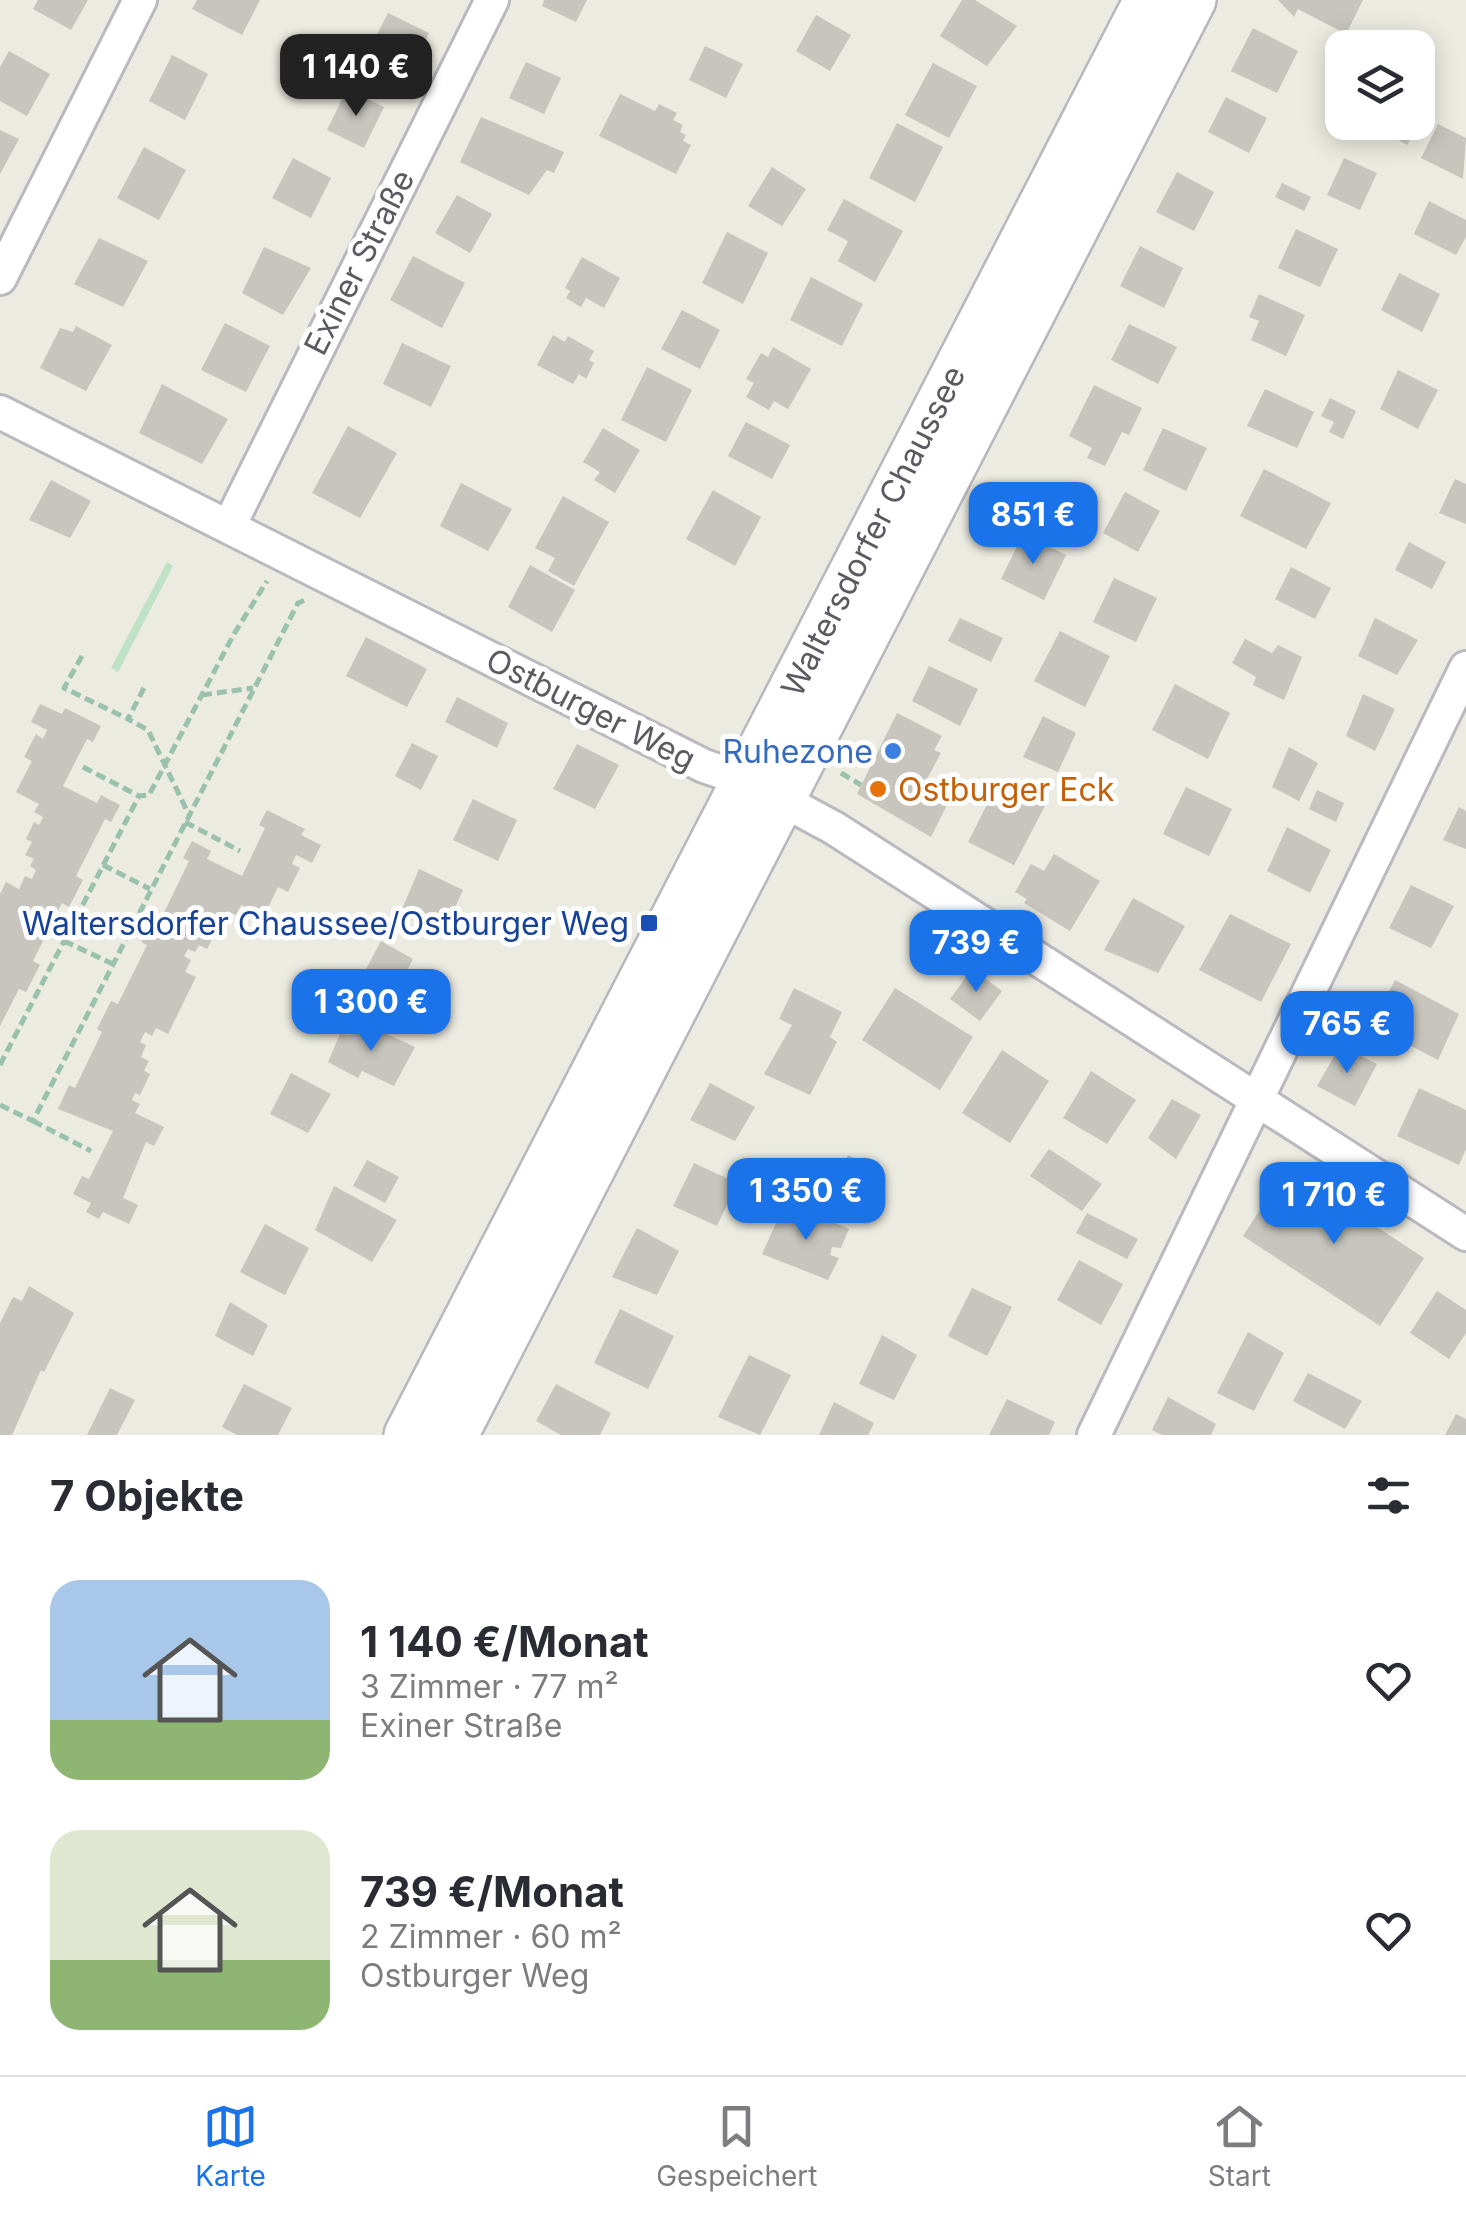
<!DOCTYPE html>
<html lang="de">
<head>
<meta charset="utf-8">
<style>
  body { margin:0; font-family:Inter,sans-serif; background:#f2f2f3; color:#2b2b33; height:100vh; display:flex; flex-direction:column; font-size:38px; white-space:nowrap }
  * { box-sizing:border-box; margin:0 }
  p { font-size:32px; color:#7c7c81 }
  .icon { flex:none; width:55px; height:55px; fill:none; stroke:currentColor; stroke-width:2; stroke-linecap:round; stroke-linejoin:round }
  .map { position:relative; height:1435px; overflow:hidden }
  .details { display:flex; flex-direction:column; background:#fff; flex:1 }
  .details>* { flex:none }
  .buttons { position:absolute; left:1325px; top:30px; display:grid; gap:20px }
  .buttons a { display:grid; place-items:center; width:110px; height:110px; border-radius:20px; background:#fff; box-shadow:0 5px 25px #0003; font-size:50px }
  .price { position:absolute; translate:-50% -85px; padding:0 22px; border-radius:20px; background:#1a73e8; color:#fff; font-size:32px; line-height:65px; filter:drop-shadow(0 2px 5px #0008) }
  .price::after { content:''; position:absolute; left:50%; top:60px; width:30px; height:22px; margin-left:-15px; background:inherit; clip-path:polygon(0 0,100% 0,50% 100%) }
  .price.active { background:#222; color:#fff }
  ul { padding:0; list-style:none }
  li { display:flex; align-items:center; gap:30px; height:250px; padding:0 50px }
  li span { display:grid; place-items:center; flex:none; width:280px; height:200px; border-radius:30px; color:#555 }
  li>.icon { margin-inline-start:auto }
  span .icon { width:120px; height:120px; fill:#fffc; stroke-width:1 }
  li b { font-size:42px }
  h2 { display:flex; justify-content:space-between; align-items:center; height:120px; padding:0 50px; font-size:42px }
  .tab-bar { display:flex; justify-content:space-around; align-items:center; height:140px; border-top:2px solid #e1e1e2; background:#fff; font-size:28px; color:#7c7c81 }
  .tab-bar a { display:grid; justify-items:center; gap:5px }
  .tab-bar .active { color:#1a73e8 }
  .map>svg:first-child { display:block }
  .green { fill:#bfe1c6 }
  .building { fill:#c7c5be }
  .lines { fill:none; stroke-linecap:round; stroke-linejoin:round }
  .minor-casing { stroke:#b9b9bf; stroke-width:38 }
  .secondary-casing { stroke:#b7b8be; stroke-width:50 }
  .path { stroke:#9ac1ad; stroke-width:5; stroke-dasharray:10 5; stroke-linecap:butt }
  .minor { stroke:#fff; stroke-width:32 }
  .secondary { stroke:#fff; stroke-width:45 }
  .shop-dot { fill:#3f7fe0; stroke:#fff; stroke-width:4 }
  .food-dot { fill:#e8710a; stroke:#fff; stroke-width:4 }
  .transit-dot { fill:#1a4fb4; stroke:#fff; stroke-width:4 }
  .labels { text-anchor:middle; dominant-baseline:central; stroke-width:10; stroke-linejoin:round; paint-order:stroke }
  .street-label { font-size:32px; fill:#5a5b61; stroke:#fff }
  .shop-label { font-size:32px; fill:#366cbe; stroke:#fff; text-anchor:end }
  .food-label { font-size:32px; fill:#c56008; stroke:#fff; text-anchor:start }
  .transit-label { font-size:32px; fill:#164399; stroke:#fff; text-anchor:end }
</style>
</head>
<body>
<div class="map">
<svg width="1466" height="1435" viewBox="0 0 1466 1435">
  <rect width="100%" height="100%" fill="#ebebe1"/>
  <path class="green" d="M167 562 173 566 118 672 111 668Z"/>
  <path class="building" d="M38 0H88L71 30 33 9Z
    M197 0H260L242 35 192 9Z
    M544 0H587L576 22 542 6Z
    M962 0H975L1017 26 987 66 940 36Z
    M1278 0H1363L1346 34 1298 9 1294 17Z
    M388 13 429 33 406 79 365 58Z
    M816 15 851 35 830 71 796 51Z
    M1253 28 1298 51 1277 93 1231 71Z
    M705 46 743 64 726 98 689 80Z
    M9 51 50 74 27 116 0 101V67Z
    M172 55 208 74 185 120 149 101Z
    M526 62 561 78 544 114 509 98Z
    M933 63 977 86 949 138 905 115Z
    M347 89 384 107 364 148 327 130Z
    M620 94 655 111 659 104 677 113 673 120 683 125 680 132 686 135 683 141 691 145 676 174 599 136Z
    M1226 97 1267 118 1249 153 1208 132Z
    M1418 105 1427 110 1407 145 1368 122H1418Z
    M481 117 564 152 554 173 547 170 529 195 460 162Z
    M897 123 943 147 915 202 869 178Z
    M1438 124 1466 138 1463 179 1421 158Z
    M0 130 19 139 0 174Z
    M144 147 186 170 159 220 117 198Z
    M293 158 331 178 311 218 272 198Z
    M1344 158 1377 173 1360 210 1327 195Z
    M772 167 806 189 782 226 748 206Z
    M1177 172 1214 192 1194 231 1156 212Z
    M1282 183 1311 197 1304 211 1275 197Z
    M457 195 492 214 470 253 435 233Z
    M844 199 903 231 875 282 838 261 848 241 827 230Z
    M1429 201 1466 220V237L1456 255 1414 234Z
    M1296 229 1338 249 1320 287 1278 268Z
    M727 232 768 253 743 304 702 283Z
    M99 238 148 261 123 307 74 284Z
    M1140 246 1183 268 1164 308 1120 286Z
    M264 247 311 268 283 315 242 293Z
    M413 256 465 283 442 328 390 300Z
    M582 257 620 278 604 308 586 298 581 307 566 298 570 291 565 288Z
    M1399 273 1440 294 1422 332 1381 310Z
    M811 277 863 304 842 346 790 320Z
    M1259 294 1305 315 1286 356 1251 340 1259 321 1249 317Z
    M682 310 720 330 700 369 661 349Z
    M225 323 270 346 246 392 201 370Z
    M1129 324 1177 347 1158 384 1111 360Z
    M76 326 112 345 86 391 40 368 60 328 73 332Z
    M553 335 565 342 568 336 594 351 589 360 594 363 586 379 579 374 573 384 537 365Z
    M402 343 451 366 431 407 383 384Z
    M773 347 811 369 788 409 774 401 769 410 746 397 754 383 746 379 761 353 768 357Z
    M647 367 692 390 666 442 621 420Z
    M1398 370 1438 390 1418 429 1380 409Z
    M162 384 228 419 202 464 139 433Z
    M1094 385 1142 408 1129 435 1122 432 1105 466 1087 458 1092 448 1069 436Z
    M1265 389 1314 412 1297 448 1247 426Z
    M1330 398 1356 411 1343 439 1329 432 1334 422 1321 416Z
    M746 422 790 445 772 479 728 456Z
    M348 426 397 453 360 518 312 493Z
    M603 428 640 450 615 493 594 480 600 472 583 462Z
    M1163 428 1207 448 1186 491 1143 470Z
    M1264 469 1331 503 1306 549 1240 516Z
    M1455 479 1466 484V524L1439 513Z
    M51 480 91 501 70 538 29 520Z
    M461 483 512 509 488 551 440 526Z
    M713 490 761 517 735 566 686 539Z
    M1125 492 1160 511 1138 552 1103 533Z
    M563 496 609 522 574 586 548 571 555 558 535 548Z
    M1023 534 1066 555 1044 600 1001 579Z
    M1409 542 1446 562 1432 589 1395 570Z
    M530 565 575 590 552 632 508 607Z
    M1291 567 1331 588 1315 619 1275 599Z
    M1114 578 1157 598 1136 642 1093 622Z
    M960 618 1003 638 991 662 948 641Z
    M1375 618 1418 640 1397 675 1358 656Z
    M1060 631 1110 656 1085 707 1034 681Z
    M366 637 427 669 407 707 346 676Z
    M1245 639 1272 653 1278 645 1302 657 1284 700 1253 685 1256 677 1232 663Z
    M929 666 978 689 960 726 912 701Z
    M1175 684 1230 713 1208 759 1152 730Z
    M1363 694 1395 709 1375 751 1346 736Z
    M457 697 508 723 497 748 445 722Z
    M40 704 62 714 65 708 101 726 93 742 87 739 63 786 97 803 101 795 120 805 111 822 105 819 76 876 83 880 69 907 62 903 33 961 40 965 26 992 19 989 0 1026V894L6 882 19 889 25 876 32 879 36 870 30 866 34 859 25 855 32 842 26 839 34 822 39 825 43 817 34 812 39 804 16 792 32 761 24 757 36 734 43 739 47 730 31 722Z
    M897 713 942 736 934 750 941 753 927 779 953 793 931 837 857 794Z
    M1043 716 1076 733 1058 772 1023 757Z
    M412 743 438 756 421 790 395 776Z
    M577 744 619 765 595 809 553 789Z
    M1289 747 1318 763 1299 801 1272 787Z
    M1000 779 1046 804 1014 865 968 842Z
    M1186 787 1232 809 1209 856 1163 834Z
    M1317 790 1344 803 1336 822 1309 809Z
    M473 799 517 820 498 861 453 840Z
    M1459 807 1466 811V849L1443 840Z
    M267 810 305 829 301 835 321 845 312 863 296 855 292 864 300 868 288 892 278 887 264 916 241 905 236 915 227 911 223 919 227 922 219 938 214 936 207 949 199 945 195 952 188 949 184 956 191 960 185 972 196 977 168 1034 156 1028 152 1036 145 1032 140 1042 146 1045 141 1057 149 1061 144 1071 150 1074 140 1095 135 1093 132 1100 140 1104 135 1113 164 1127 154 1146 146 1142 123 1198 138 1205 129 1224 103 1212 99 1219 86 1212 91 1203 73 1194 82 1176 89 1179 113 1131 58 1109 69 1085 75 1088 102 1032 97 1029 111 1001 118 1004 147 945 141 942 154 916 161 919 189 861 183 858 192 841 211 851 207 859 242 876 265 828 259 825Z
    M1287 827 1331 850 1310 893 1267 871Z
    M1054 854 1100 881 1070 931 1024 903 1027 899 1015 892 1031 864 1044 871Z
    M419 869 463 890 443 934 400 914Z
    M1411 885 1454 906 1431 948 1389 928Z
    M1133 898 1185 926 1158 973 1104 950Z
    M1230 914 1291 944 1261 1002 1199 970Z
    M381 941 413 959 399 986 366 969Z
    M972 969 1002 991 980 1021 950 999Z
    M1395 980 1459 1014 1438 1060 1371 1025Z
    M794 988 842 1012 830 1037 837 1042 810 1095 764 1074 792 1025 779 1019Z
    M895 988 973 1037 940 1090 862 1040Z
    M359 1021 415 1047 394 1086 362 1071 358 1078 328 1062 340 1034 351 1035Z
    M1340 1046 1377 1064 1355 1106 1317 1086Z
    M1002 1050 1049 1081 1010 1143 962 1113Z
    M1091 1071 1136 1100 1107 1144 1063 1118Z
    M291 1073 331 1094 308 1133 270 1114Z
    M710 1083 755 1107 735 1141 690 1120Z
    M1419 1088 1466 1110V1149L1459 1165 1397 1136Z
    M1172 1099 1201 1115 1176 1159 1148 1138Z
    M1049 1149 1102 1184 1082 1211 1030 1176Z
    M848 1155 882 1171 863 1211 830 1195Z
    M367 1160 399 1177 385 1203 353 1186Z
    M694 1163 737 1183 717 1226 673 1206Z
    M1287 1168 1424 1258 1380 1326 1243 1236Z
    M334 1186 397 1220 372 1262 315 1230Z
    M781 1212 807 1222 810 1212 849 1229 841 1248 832 1247 830 1255 839 1258 828 1280 762 1254Z
    M1087 1213 1138 1239 1127 1259 1076 1233Z
    M265 1224 309 1248 285 1295 240 1272Z
    M637 1228 679 1251 657 1295 612 1277Z
    M1079 1260 1123 1284 1101 1325 1057 1300Z
    M29 1286 74 1313 44 1372 41 1370 12 1435H0V1323L13 1297 22 1301Z
    M972 1288 1012 1307 987 1356 948 1336Z
    M1437 1291 1466 1310V1333L1449 1359 1410 1333Z
    M230 1302 268 1325 253 1356 215 1336Z
    M620 1309 674 1336 648 1389 594 1363Z
    M1248 1332 1284 1353 1254 1411 1217 1393Z
    M882 1335 917 1355 894 1400 859 1384Z
    M749 1355 791 1375 760 1435 718 1417Z
    M1308 1373 1362 1401 1345 1429 1293 1401Z
    M244 1384 292 1408 278 1435H237L222 1427Z
    M556 1384 611 1413 600 1435H561L536 1421Z
    M110 1388 135 1400 117 1435H87Z
    M1168 1397 1216 1424 1211 1435H1162L1152 1430Z
    M1007 1399 1055 1422 1049 1435H989Z
    M834 1402 874 1423 868 1435H819Z
    M1456 1414 1466 1419V1435H1445Z"/>
  <g class="lines">
    <defs>
      <path id="minor" d="M0 278 140 0
        M0 412 704 766 743 779 834 828 1466 1234
        M229 526 492 0
        M1094 1435 1466 668"/>
      <path id="secondary" d="M407 1435 1147 0
        M455 1435 1193 0"/>
    </defs>
    <use href="#minor" class="minor-casing"/>
    <use href="#secondary" class="secondary-casing"/>
    <path class="path" d="M82 656 64 688 128 719
      M144 688 128 719 148 730 189 815
      M202 695 253 688
      M83 767 139 796
      M841 773 861 785
      M185 822 240 851
      M103 865 150 889
      M64 941 113 964
      M0 1065 139 796 149 795 234 634 267 581
      M0 1105 33 1121 298 603 305 600
      M33 1121 91 1151"/>
    <use href="#minor" class="minor"/>
    <use href="#secondary" class="secondary"/>
  </g>
  <circle class="shop-dot" cx="893" cy="751" r="10"/>
  <circle class="food-dot" cx="878" cy="789" r="10"/>
  <rect class="transit-dot" x="639" y="913" width="20" height="20" rx="5"/>
  <g class="labels">
    <g class="street-label">
      <text transform="translate(359 262) rotate(-63)">Exiner Straße</text>
      <text transform="translate(873 531) rotate(-63)">Waltersdorfer Chaussee</text>
      <text transform="translate(591 709) rotate(27)">Ostburger Weg</text>
    </g>
    <g class="shop-label">
      <text x="873" y="751">Ruhezone</text>
    </g>
    <g class="food-label">
      <text x="898" y="789">Ostburger Eck</text>
    </g>
    <g class="transit-label">
      <text x="629" y="923">Waltersdorfer Chaussee/Ostburger Weg</text>
    </g>
  </g>
</svg>
<div class="buttons">
<a><svg class="icon" aria-label="layers" viewBox="0 0 24 24"><path d="M12 4l9 5-9 5-9-5zM3 14l9 5 9-5"/></svg></a>
</div>
<b class="price active" style="left:356px;top:119px">1 140 €</b>
<b class="price" style="left:1033px;top:567px">851 €</b>
<b class="price" style="left:976px;top:995px">739 €</b>
<b class="price" style="left:371px;top:1054px">1 300 €</b>
<b class="price" style="left:1347px;top:1076px">765 €</b>
<b class="price" style="left:806px;top:1243px">1 350 €</b>
<b class="price" style="left:1334px;top:1247px">1 710 €</b>
</div>
<section class="details">
<h2>7 Objekte<svg class="icon" aria-label="filters" viewBox="0 0 24 24"><path d="M4 7h16M4 17h16"/><circle cx="9" cy="7" r="2"/><circle cx="15" cy="17" r="2"/></svg></h2>
<ul>
<li><span style="background:linear-gradient(#a9c7e8 70%,#8fb573 0)"><svg class="icon" aria-label="home" viewBox="0 0 24 24"><path d="M3 11l9-7 9 7M6 9v11h12V9"/></svg></span><div><b>1 140 €/Monat</b><p>3 Zimmer · 77 m²</p><p>Exiner Straße</p></div><svg class="icon" aria-label="heart" viewBox="0 0 24 24"><path d="M12 20l-8-8c-3-5 5-10 8-4 3-6 11-1 8 4z"/></svg></li>
<li><span style="background:linear-gradient(#dfe7d0 65%,#8fb573 0)"><svg class="icon" aria-label="home" viewBox="0 0 24 24"><path d="M3 11l9-7 9 7M6 9v11h12V9"/></svg></span><div><b>739 €/Monat</b><p>2 Zimmer · 60 m²</p><p>Ostburger Weg</p></div><svg class="icon" aria-label="heart" viewBox="0 0 24 24"><path d="M12 20l-8-8c-3-5 5-10 8-4 3-6 11-1 8 4z"/></svg></li>
</ul>
</section>
<nav class="tab-bar">
<a class="active"><svg class="icon" aria-label="map" viewBox="0 0 24 24"><path d="M3 6l6-2 6 2 6-2v14l-6 2-6-2-6 2zM9 4v14M15 6v14"/></svg>Karte</a>
<a><svg class="icon" aria-label="saved" viewBox="0 0 24 24"><path d="M7 4h10v16l-5-4-5 4z"/></svg>Gespeichert</a>
<a><svg class="icon" aria-label="home" viewBox="0 0 24 24"><path d="M3 11l9-7 9 7M6 9v11h12V9"/></svg>Start</a>
</nav>
</body>
</html>
